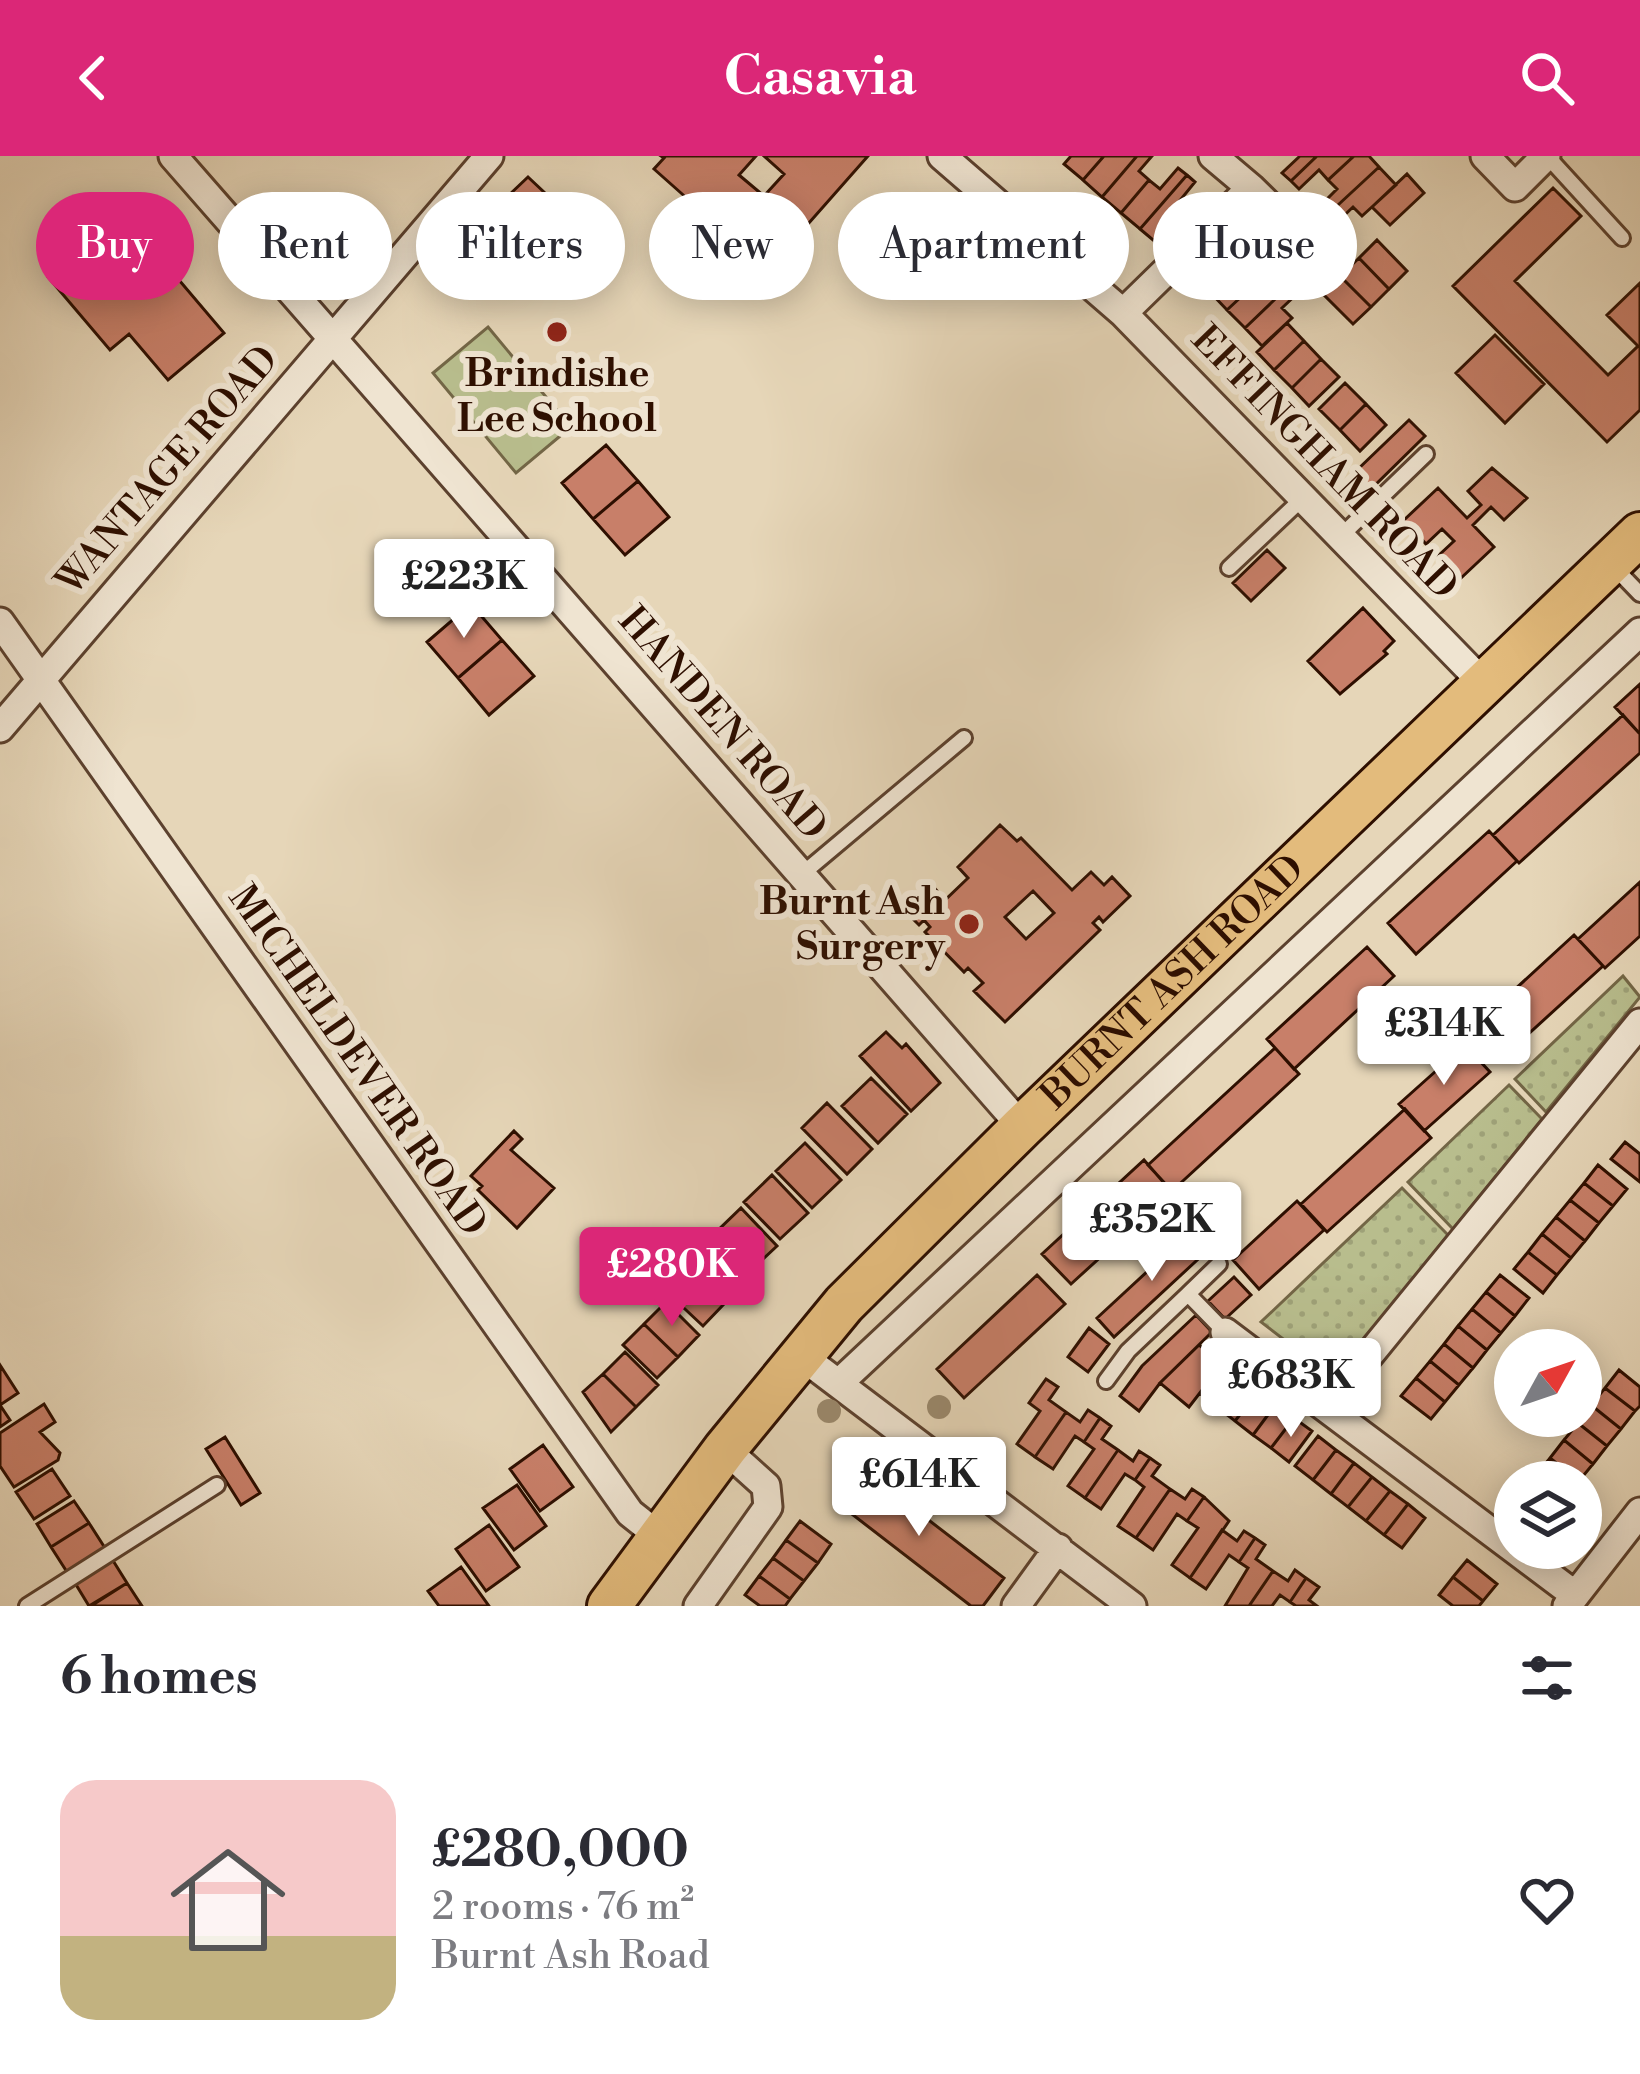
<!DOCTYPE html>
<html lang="en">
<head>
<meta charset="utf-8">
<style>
  body { margin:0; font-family:"Libre Bodoni",serif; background:#f2f2f3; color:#2b2b33; height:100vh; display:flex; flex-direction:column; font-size:45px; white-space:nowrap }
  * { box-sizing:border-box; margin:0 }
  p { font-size:39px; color:#7c7c81 }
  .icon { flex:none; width:66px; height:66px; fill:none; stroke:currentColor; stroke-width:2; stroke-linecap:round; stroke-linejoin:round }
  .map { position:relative; height:1450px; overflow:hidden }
  .panel { display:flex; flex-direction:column; background:#fff; flex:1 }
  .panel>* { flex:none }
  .hud { position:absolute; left:36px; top:36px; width:1569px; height:108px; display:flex; gap:24px }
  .needle { width:78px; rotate:50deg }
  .fabs { position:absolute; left:1494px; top:1173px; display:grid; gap:24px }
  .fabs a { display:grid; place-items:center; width:108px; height:108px; border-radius:50%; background:#fff; box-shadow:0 6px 30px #0003; font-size:60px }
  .price { position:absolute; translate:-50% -102px; padding:0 27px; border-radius:12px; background:#fff; color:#222; font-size:39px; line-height:78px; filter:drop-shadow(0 3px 6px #0008) }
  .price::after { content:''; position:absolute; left:50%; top:72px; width:36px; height:27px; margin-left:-18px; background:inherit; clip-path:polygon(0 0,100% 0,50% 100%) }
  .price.current { background:#db2777; color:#fff }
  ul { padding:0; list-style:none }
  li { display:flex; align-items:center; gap:36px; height:300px; padding:0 60px }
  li+li { border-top:3px solid #e1e1e2 }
  li span { display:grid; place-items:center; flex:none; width:336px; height:240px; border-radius:36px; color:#555 }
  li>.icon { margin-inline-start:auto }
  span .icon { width:144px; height:144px; fill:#fffc; stroke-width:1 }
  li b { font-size:51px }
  h2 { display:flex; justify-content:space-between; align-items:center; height:144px; padding:0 60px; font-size:51px }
  .chip { padding:0 42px; border-radius:54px; background:#fff; box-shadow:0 6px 30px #0003; font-size:42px; line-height:108px }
  .chip.current { background:#db2777; color:#fff }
  header { display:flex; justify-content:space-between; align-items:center; height:156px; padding:0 60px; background:#db2777; color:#fff; font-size:54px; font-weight:800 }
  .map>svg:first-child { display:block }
  .grass { fill:url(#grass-dots); stroke:#736646; stroke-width:3 }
  .pitch { fill:#b8bd8d; stroke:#736646; stroke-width:3 }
  .building { fill:#c87f69; stroke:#2e0f00; stroke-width:3; fill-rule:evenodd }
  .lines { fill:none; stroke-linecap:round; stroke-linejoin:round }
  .lane-casing { stroke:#5c412e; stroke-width:20 }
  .street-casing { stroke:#5c412e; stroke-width:33 }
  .primary-casing { stroke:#2e0f00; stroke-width:48 }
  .lane { stroke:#efe4d1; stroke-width:14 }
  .street { stroke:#efe4d1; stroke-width:27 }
  .primary { stroke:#e3bb7c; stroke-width:42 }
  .tree { fill:#9b8a6e }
  .poi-dot { fill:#8f2418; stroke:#efe4d1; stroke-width:4.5 }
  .labels { text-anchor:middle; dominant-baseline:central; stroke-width:12; stroke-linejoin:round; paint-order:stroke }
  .poi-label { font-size:39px; font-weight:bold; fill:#2e0f00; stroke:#efe4d1 }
  .street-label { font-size:39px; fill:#2e0f00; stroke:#efe4d1 }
</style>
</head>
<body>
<header><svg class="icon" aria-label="back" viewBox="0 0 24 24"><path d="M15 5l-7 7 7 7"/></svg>Casavia<svg class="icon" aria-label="search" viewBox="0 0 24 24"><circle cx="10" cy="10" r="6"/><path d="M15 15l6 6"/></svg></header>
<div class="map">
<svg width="1640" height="1450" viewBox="0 0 1640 1450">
  <defs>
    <pattern id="grass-dots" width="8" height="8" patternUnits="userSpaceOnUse" patternTransform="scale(3)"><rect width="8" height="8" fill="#b8bd8d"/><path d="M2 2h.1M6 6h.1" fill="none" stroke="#9ea178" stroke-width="1.8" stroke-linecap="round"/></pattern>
  </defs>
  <rect width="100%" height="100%" fill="#e6d6b8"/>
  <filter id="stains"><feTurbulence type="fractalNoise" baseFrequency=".00167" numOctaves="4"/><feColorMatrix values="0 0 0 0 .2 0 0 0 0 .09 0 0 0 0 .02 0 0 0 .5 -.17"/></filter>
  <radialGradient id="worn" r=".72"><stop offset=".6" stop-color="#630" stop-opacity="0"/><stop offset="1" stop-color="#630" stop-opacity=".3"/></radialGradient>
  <path class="grass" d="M1623 820 1640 841 1546 956 1515 923Z
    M1509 929 1542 963 1453 1073 1408 1026Z
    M1402 1032 1448 1079 1334 1222 1261 1166Z"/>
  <path class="pitch" d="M488 171 571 271 516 317 433 217Z"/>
  <path class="building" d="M661 0H756L739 19 764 40 784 18 764 0H868L778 102 755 81 744 93 654 13 664 2Z
    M1071 0H1104L1083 24 1064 8Z
    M1104 0H1137L1102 41 1083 24Z
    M1137 0H1152L1139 15 1149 24 1121 57 1102 41Z
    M1300 0H1317L1291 25 1282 17Z
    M1317 0H1354L1328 24 1319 14 1299 33 1291 25Z
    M1354 0H1369L1379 11 1325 61 1317 53 1337 33 1328 24Z
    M1379 11 1396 29 1362 60 1353 51 1333 70 1325 61Z
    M1178 12 1187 19 1140 73 1121 57 1149 24 1160 33Z
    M1407 18 1424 37 1390 69 1372 51Z
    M1187 19 1195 26 1177 48 1187 57 1159 89 1140 73Z
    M528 21 563 54 539 77 510 46 508 40Z
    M1553 32 1581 60 1515 125 1608 219 1638 190 1607 159 1640 127V254L1607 286 1453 130Z
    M123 58 224 177 168 224 129 178 110 194 48 121Z
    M1251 79 1259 88 1210 136 1192 118 1221 90 1231 100Z
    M1377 84 1407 115 1389 133 1359 102Z
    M1259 88 1267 96 1247 116 1257 126 1227 154 1210 136Z
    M1359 102 1389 133 1371 151 1340 120Z
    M1287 115 1295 124 1245 172 1227 154 1257 126 1266 135Z
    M1340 120 1371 151 1353 168 1322 137Z
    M1295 124 1303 132 1282 152 1292 162 1262 190 1245 172Z
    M1287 167 1304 185 1274 214 1257 196Z
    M1495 179 1544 228 1505 267 1456 217Z
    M1304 185 1321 203 1292 232 1274 214Z
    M1321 203 1339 221 1309 250 1292 232Z
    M1345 227 1366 248 1340 274 1319 253Z
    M1366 248 1386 269 1360 295 1340 274Z
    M1409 264 1425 280 1371 333 1355 316Z
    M606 289 638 325 593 363 562 327Z
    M1492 312 1527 342 1504 364 1491 351 1473 369 1494 391 1460 423 1438 400 1454 385 1442 373 1426 388 1404 364 1438 332 1467 362 1481 349 1468 335Z
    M638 325 669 361 625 399 593 363Z
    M1267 394 1285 412 1251 445 1233 427Z
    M471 448 502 484 458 522 427 486Z
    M1363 452 1394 485 1384 495 1387 498 1340 538 1308 505Z
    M502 484 534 520 489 559 458 522Z
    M1640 528V578L1615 551Z
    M1623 559 1640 578V597L1519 707 1493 679Z
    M1000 669 1017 685 1021 682 1072 734 1091 716 1104 729 1112 721 1130 740 1103 766 1099 761 1093 767 1100 774 1005 866 974 835 983 827 968 812 964 816 925 776 930 771 924 764 919 769 903 753 930 727 945 744 968 722 958 711ZM1033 735 1054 757 1026 783 1005 761Z
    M1489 675 1517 705 1416 798 1388 767Z
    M1640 726V780L1605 812 1578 783Z
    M1574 779 1603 810 1502 902 1474 871Z
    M1367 791 1394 820 1294 913 1267 883Z
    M886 876 902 892 906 888 940 927 911 955 860 900Z
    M1465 889 1490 916 1424 975 1399 948Z
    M1275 892 1299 918 1172 1035 1148 1009Z
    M871 922 907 958 878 987 842 950Z
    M827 947 872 993 847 1018 802 972Z
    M1405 953 1431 982 1327 1076 1301 1048Z
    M514 975 522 983 511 994 554 1032 517 1072 478 1034 482 1030 471 1020Z
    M1625 986 1640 998V1026L1611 1003Z
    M805 987 841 1024 812 1052 776 1015Z
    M1144 1004 1172 1036 1071 1128 1042 1098Z
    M1598 1009 1627 1033 1613 1050 1584 1027Z
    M772 1019 808 1057 780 1083 744 1046Z
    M1584 1027 1613 1050 1599 1067 1570 1044Z
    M1570 1044 1599 1067 1585 1085 1556 1061Z
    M1297 1045 1324 1074 1259 1133 1233 1104Z
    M741 1052 777 1090 749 1116 713 1079Z
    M1556 1061 1585 1085 1571 1102 1542 1078Z
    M1191 1075 1208 1094 1114 1181 1097 1162Z
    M1542 1078 1571 1102 1557 1119 1528 1096Z
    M712 1095 745 1127 723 1149 690 1116Z
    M1528 1096 1557 1119 1543 1137 1514 1113Z
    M690 1116 723 1149 703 1170 669 1138Z
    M1037 1119 1065 1148 964 1242 937 1213Z
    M1500 1119 1529 1142 1515 1160 1486 1136Z
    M1234 1121 1251 1139 1225 1163 1208 1145Z
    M1486 1136 1515 1160 1501 1177 1472 1153Z
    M666 1146 699 1179 678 1201 644 1168Z
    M1472 1153 1501 1177 1487 1194 1458 1170Z
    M1196 1159 1212 1176 1160 1227 1139 1255 1120 1240 1142 1210Z
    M644 1168 678 1201 657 1222 623 1189Z
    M1458 1170 1487 1194 1473 1212 1444 1188Z
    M1089 1172 1109 1188 1088 1216 1068 1201Z
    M1444 1188 1473 1212 1459 1229 1430 1205Z
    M1199 1189 1223 1207 1189 1251 1160 1227Z
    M625 1196 658 1229 636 1251 603 1218Z
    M1430 1205 1459 1229 1445 1246 1416 1222Z
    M1223 1207 1241 1220 1217 1251 1200 1237Z
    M0 1209 18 1237 0 1249 10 1264 0 1271Z
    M1619 1214 1640 1231V1250L1635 1255 1605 1232Z
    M603 1218 636 1251 611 1276 583 1236Z
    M1241 1220 1259 1234 1235 1265 1217 1251Z
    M1416 1222 1445 1246 1431 1263 1401 1240Z
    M1046 1223 1058 1231 1049 1244 1066 1256 1035 1301 1017 1288 1040 1255 1029 1247Z
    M1605 1232 1635 1255 1621 1273 1591 1249Z
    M1259 1234 1276 1248 1253 1279 1235 1265Z
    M44 1248 55 1266 40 1276 60 1297 58 1304 14 1331 0 1310V1277Z
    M1276 1248 1294 1262 1271 1292 1253 1279Z
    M1591 1249 1621 1273 1607 1290 1578 1267Z
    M1088 1254 1100 1262 1084 1286 1075 1280 1053 1313 1035 1301 1066 1256 1080 1266Z
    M1100 1262 1111 1270 1102 1283 1118 1294 1085 1342 1068 1330 1094 1293 1084 1286Z
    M1294 1262 1312 1275 1289 1306 1271 1292Z
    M1578 1267 1607 1290 1593 1308 1564 1284Z
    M1318 1280 1336 1294 1313 1324 1295 1310Z
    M225 1281 260 1337 241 1349 206 1293Z
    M1564 1284 1593 1308 1579 1325 1550 1302Z
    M543 1289 573 1331 540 1355 510 1313Z
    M1118 1294 1133 1305 1139 1295 1150 1302 1135 1324 1125 1318 1101 1353 1085 1342Z
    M1336 1294 1354 1307 1331 1338 1313 1324Z
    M1150 1302 1160 1309 1152 1320 1170 1333 1136 1382 1118 1370 1144 1331 1135 1324Z
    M1550 1302 1579 1325V1326H1544L1536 1319Z
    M1354 1307 1372 1321 1348 1351 1331 1338Z
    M861 1312 1004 1422 983 1450H971L835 1345Z
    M52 1313 70 1340 34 1363 16 1336Z
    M1372 1321 1390 1335 1366 1365 1348 1351Z
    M517 1329 546 1370 514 1394 483 1352Z
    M1170 1333 1185 1343 1192 1333 1204 1341 1187 1365 1177 1358 1153 1394 1136 1382Z
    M1390 1335 1408 1348 1384 1379 1366 1365Z
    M1204 1341 1229 1365 1190 1422 1172 1409 1198 1372 1187 1365Z
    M74 1345 89 1367 51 1391 37 1368Z
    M1408 1348 1425 1362 1402 1392 1384 1379Z
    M800 1365 831 1388 818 1407 786 1384Z
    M89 1367 105 1392 67 1416 51 1391Z
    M489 1369 519 1411 486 1435 456 1393Z
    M1222 1374 1237 1385 1244 1375 1255 1382 1239 1406 1229 1399 1206 1433 1190 1422Z
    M1255 1382 1265 1389 1256 1403 1273 1415 1249 1450H1225L1248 1412 1239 1406Z
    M786 1384 818 1407 804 1425 773 1402Z
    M773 1402 804 1425 790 1443 759 1420Z
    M112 1403 127 1427 89 1450 75 1427Z
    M1467 1404 1497 1428 1483 1445 1453 1421Z
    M461 1411 489 1450H439L428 1435Z
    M1295 1414 1306 1422 1290 1446 1280 1439 1272 1450H1249L1273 1415 1288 1425Z
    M759 1420 790 1443 785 1450H760L745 1439Z
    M1453 1421 1483 1445 1479 1450H1453L1439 1439Z
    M1306 1422 1319 1431 1309 1444 1317 1450H1296L1290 1446Z
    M127 1427 142 1450H91Z"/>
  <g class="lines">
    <defs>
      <path id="lane" d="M1547 0 1622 82
        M1341 380 1426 298
        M1614 411 1640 438
        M1229 412 1304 341
        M801 719 964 582
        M1188 1138 1219 1108
        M1106 1225 1128 1195 1188 1138 1225 1176
        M27 1450 217 1329"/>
      <path id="street" d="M173 0 1022 971
        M942 0 1123 157 1484 528
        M1485 0 1515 31 1546 0
        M1251 32 1329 109
        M1123 157 1251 32 1213 0
        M0 466 630 1357 659 1380
        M0 572 489 0
        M1225 1176 1575 1439
        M799 1198 1132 1450
        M840 1226 1640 476
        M1326 1252 1640 867
        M698 1450 768 1351 766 1330 725 1293
        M1016 1450 1058 1392
        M1567 1450 1640 1356"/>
      <g id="primary">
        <path id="s1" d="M609 1450 725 1293 844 1148 1022 971 1640 378"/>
      </g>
    </defs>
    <use href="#lane" class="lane-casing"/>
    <use href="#street" class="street-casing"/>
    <use href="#primary" class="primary-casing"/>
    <use href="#lane" class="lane"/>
    <use href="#street" class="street"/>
    <use href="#primary" class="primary"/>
  </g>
  <g class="tree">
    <circle cx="939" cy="1251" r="12"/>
    <circle cx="829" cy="1255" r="12"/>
  </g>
  <g class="poi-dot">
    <circle cx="557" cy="176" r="12"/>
    <circle cx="969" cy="768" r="12"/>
  </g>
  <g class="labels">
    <g class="poi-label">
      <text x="557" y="218">Brindishe<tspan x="557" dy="45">Lee School</tspan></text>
      <text x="945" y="746" text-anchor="end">Burnt Ash<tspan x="945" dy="45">Surgery</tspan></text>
    </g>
    <g class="street-label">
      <text transform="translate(1324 307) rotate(46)">EFFINGHAM ROAD</text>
      <text transform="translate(168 315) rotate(-49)">WANTAGE ROAD</text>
      <text transform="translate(722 568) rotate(49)">HANDEN ROAD</text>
      <text stroke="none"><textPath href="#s1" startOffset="843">BURNT ASH ROAD</textPath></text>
      <text transform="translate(357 905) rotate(55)">MICHELDEVER ROAD</text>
    </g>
  </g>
  <rect width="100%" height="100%" filter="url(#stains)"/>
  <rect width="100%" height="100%" fill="url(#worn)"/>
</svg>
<div class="fabs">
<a><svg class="needle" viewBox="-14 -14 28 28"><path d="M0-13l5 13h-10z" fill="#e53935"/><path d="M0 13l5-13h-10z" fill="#7c7c81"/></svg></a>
<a><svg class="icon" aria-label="layers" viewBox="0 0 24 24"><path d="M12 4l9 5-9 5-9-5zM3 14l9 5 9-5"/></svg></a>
</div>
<b class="price" style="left:464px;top:485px">£223K</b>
<b class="price" style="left:1444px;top:932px">£314K</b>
<b class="price" style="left:1152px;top:1128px">£352K</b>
<b class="price current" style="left:672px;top:1173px">£280K</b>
<b class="price" style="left:1291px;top:1284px">£683K</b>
<b class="price" style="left:919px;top:1383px">£614K</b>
<div class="hud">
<a class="chip current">Buy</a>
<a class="chip">Rent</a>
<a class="chip">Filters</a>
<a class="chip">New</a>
<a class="chip">Apartment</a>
<a class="chip">House</a>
</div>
</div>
<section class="panel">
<h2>6 homes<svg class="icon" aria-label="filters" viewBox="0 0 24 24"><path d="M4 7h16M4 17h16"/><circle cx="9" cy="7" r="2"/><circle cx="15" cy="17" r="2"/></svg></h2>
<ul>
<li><span style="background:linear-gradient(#f6c9c9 65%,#c2b280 0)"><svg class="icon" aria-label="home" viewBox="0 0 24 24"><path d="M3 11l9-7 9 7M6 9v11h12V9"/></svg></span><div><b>£280,000</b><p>2 rooms · 76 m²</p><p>Burnt Ash Road</p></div><svg class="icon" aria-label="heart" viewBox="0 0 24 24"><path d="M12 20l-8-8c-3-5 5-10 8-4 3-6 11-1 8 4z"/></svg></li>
</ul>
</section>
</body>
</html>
